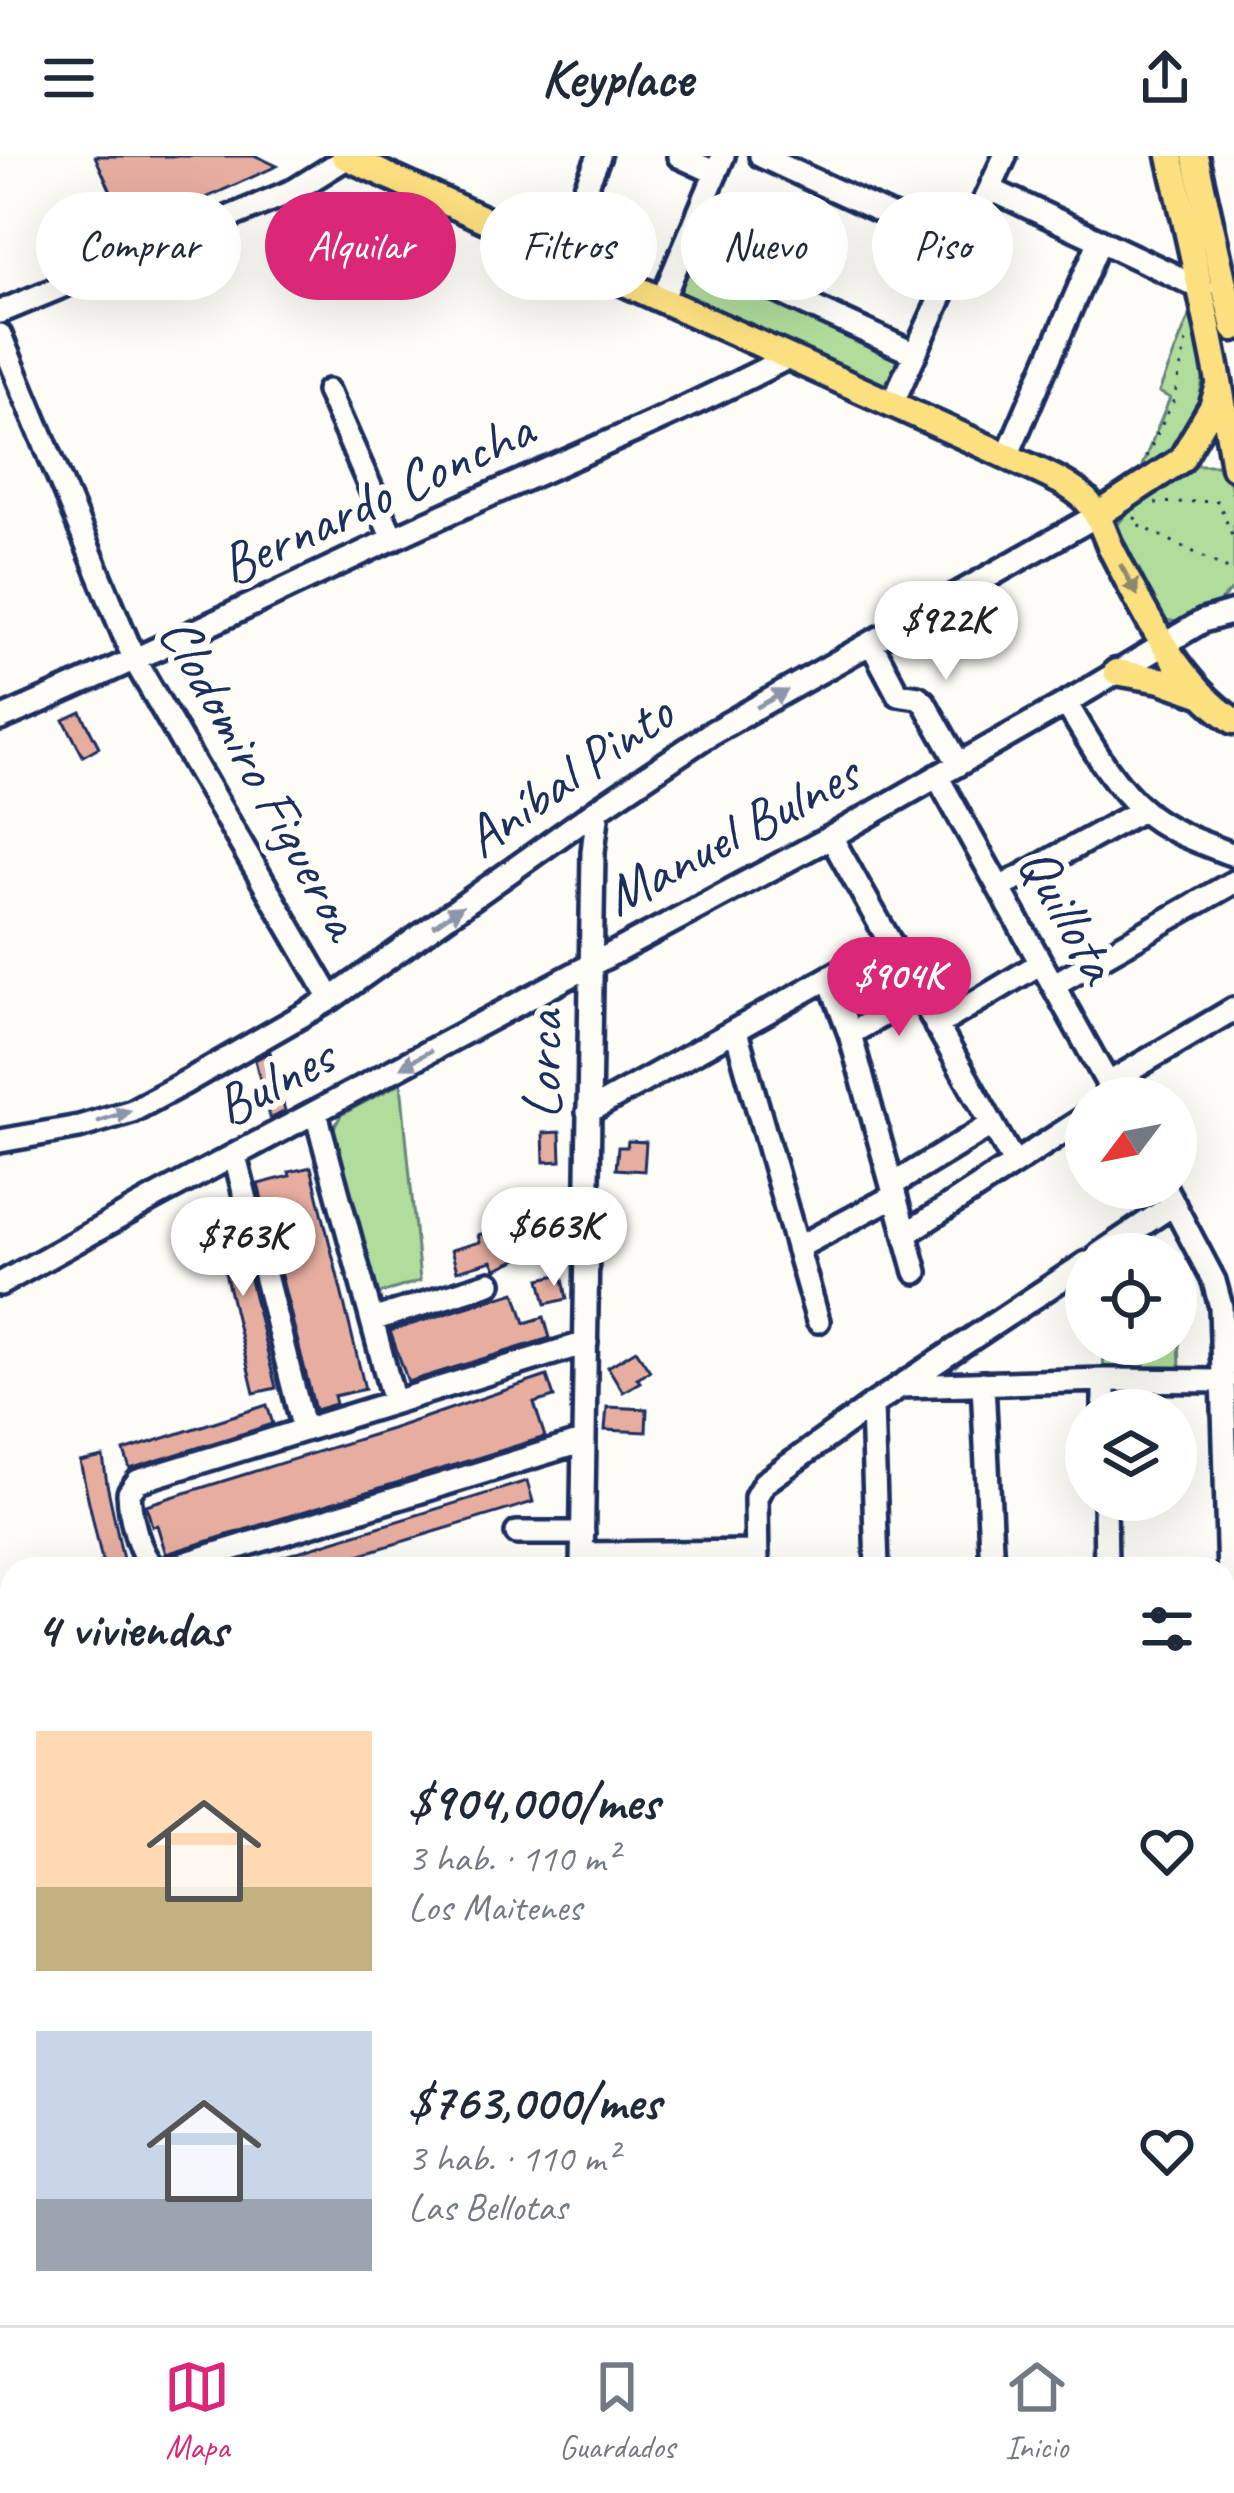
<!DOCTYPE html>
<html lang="es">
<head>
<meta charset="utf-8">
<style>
  body { margin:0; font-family:Caveat,sans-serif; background:#f2f2f3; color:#1f2937; height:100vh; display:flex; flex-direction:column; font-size:45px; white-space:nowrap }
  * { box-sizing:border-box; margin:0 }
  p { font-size:39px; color:#747a83 }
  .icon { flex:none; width:66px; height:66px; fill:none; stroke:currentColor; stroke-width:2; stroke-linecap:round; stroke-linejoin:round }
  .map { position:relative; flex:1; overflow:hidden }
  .drawer { position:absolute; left:0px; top:1401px; width:1236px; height:768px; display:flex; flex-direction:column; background:#fff; border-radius:36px 36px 0 0; box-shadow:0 12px 48px #0002 }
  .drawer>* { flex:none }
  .banner { position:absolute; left:36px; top:36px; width:1164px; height:108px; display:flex; gap:24px }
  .needle { width:78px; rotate:238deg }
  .tools { position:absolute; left:1065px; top:921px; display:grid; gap:24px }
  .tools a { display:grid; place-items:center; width:132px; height:132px; border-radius:50%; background:#fff; box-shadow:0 12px 48px #0002; font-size:60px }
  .price { position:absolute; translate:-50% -102px; padding:0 27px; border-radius:42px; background:#fff; color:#222; font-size:39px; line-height:78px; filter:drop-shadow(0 3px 6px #0008) }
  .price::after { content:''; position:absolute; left:50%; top:72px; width:36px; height:27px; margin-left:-18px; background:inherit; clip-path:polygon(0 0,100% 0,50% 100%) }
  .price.current { background:#db2777; color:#fff }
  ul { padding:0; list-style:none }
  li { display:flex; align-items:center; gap:36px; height:300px; padding:0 36px }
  li span { display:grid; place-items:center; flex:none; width:336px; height:240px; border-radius:0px; color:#555 }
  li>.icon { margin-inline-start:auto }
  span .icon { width:144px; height:144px; fill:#fffc; stroke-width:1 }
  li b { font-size:51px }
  h2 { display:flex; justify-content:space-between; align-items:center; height:144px; padding:0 36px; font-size:51px }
  .pill { padding:0 42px; border-radius:54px; background:#fff; box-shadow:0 12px 48px #0002; font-size:42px; line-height:108px }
  .pill.current { background:#db2777; color:#fff }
  header { display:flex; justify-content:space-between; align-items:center; height:156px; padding:0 36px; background:#fff; font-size:54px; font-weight:600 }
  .dock { display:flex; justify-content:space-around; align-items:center; height:168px; border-top:3px solid #e0e1e3; background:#fff; font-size:33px; color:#747a83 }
  .dock a { display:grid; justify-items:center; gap:6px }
  .dock .current { color:#db2777 }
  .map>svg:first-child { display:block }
  .green { fill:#b0dd9b; stroke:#66867c; stroke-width:3 }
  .building { fill:#e7aea0; stroke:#1b2f5e; stroke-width:3 }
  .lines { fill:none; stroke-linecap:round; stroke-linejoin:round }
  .minor-casing { stroke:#1b2f5e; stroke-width:30 }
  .major-casing { stroke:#1b2f5e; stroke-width:33 }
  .path { stroke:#1b2f5e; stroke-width:3; stroke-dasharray:3 9; stroke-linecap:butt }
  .minor { stroke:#fdfcf7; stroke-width:21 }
  .major { stroke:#fce080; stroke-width:24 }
  .oneway { fill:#8c886f }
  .oneway2 { fill:#8c96aa }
  .labels { text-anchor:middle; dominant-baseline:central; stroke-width:12; stroke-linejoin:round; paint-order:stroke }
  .street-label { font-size:57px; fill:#1b2f5e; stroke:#fdfcf7 }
</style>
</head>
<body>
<header><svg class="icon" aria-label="menu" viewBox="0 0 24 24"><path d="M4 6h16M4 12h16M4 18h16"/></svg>Keyplace<svg class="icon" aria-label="share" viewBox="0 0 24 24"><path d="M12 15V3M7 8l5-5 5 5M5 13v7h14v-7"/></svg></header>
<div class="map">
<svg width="1234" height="2169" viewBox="0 0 1234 2169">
  <rect width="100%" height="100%" fill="#fdfcf7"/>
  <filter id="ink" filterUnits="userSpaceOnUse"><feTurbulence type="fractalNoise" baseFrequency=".00833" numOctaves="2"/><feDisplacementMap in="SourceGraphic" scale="24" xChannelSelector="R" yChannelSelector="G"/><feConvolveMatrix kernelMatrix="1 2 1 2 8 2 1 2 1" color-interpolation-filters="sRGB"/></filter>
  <g filter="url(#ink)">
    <path class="green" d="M686 102 903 202 888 236 672 140Z
      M1190 158 1204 218 1196 259 1171 300 1137 322 1170 242 1159 236Z
      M1195 309H1227L1234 347V432L1219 446 1181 467 1161 463 1115 372 1141 339Z
      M401 927 420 1125 375 1139 334 972 341 959Z
      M1176 1169H1179L1180 1218 1104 1224 1103 1188H1176Z"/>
    <path class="building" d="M95 0H256L277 10 129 76Z
      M81 556 99 591 83 600 64 564Z
      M270 896 285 955 270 963 255 904Z
      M560 976 561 1005 544 1006 543 977Z
      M628 985 646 986 644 1015 616 1013 618 991H627Z
      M311 1011 365 1233 334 1240 336 1248 315 1254 258 1028 290 1020 289 1016Z
      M532 1042 552 1088 496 1113 492 1105 457 1115 451 1094 480 1086 478 1079 520 1066 513 1051Z
      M232 1049 276 1232 254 1237 210 1054Z
      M562 1118 567 1143 546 1148 540 1123Z
      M515 1136 525 1167 544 1161 550 1182 408 1226 390 1175Z
      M636 1194 650 1215 637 1222 640 1226 623 1236 608 1211Z
      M547 1220 554 1241 534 1247 545 1281 166 1398 157 1369 152 1370 146 1349 391 1273Z
      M267 1249 273 1268 130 1313 124 1295Z
      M607 1251 647 1253 646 1276 605 1274Z
      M103 1301 107 1328 125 1413H104L80 1306Z
      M527 1325 533 1346 312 1413H252V1410Z"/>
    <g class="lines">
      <defs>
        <path id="minor" d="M679 0 716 17
          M761 0 962 93
          M990 33 1203 133
          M684 92 915 198
          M558 97 599 0
          M662 144 723 0
          M0 156 295 34 348 1
          M0 179 135 505 331 843
          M328 235 393 383
          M892 248 1005 0
          M1007 300 1100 84
          M871 487 898 538 918 541 924 546 959 608
          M1066 547C1088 583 1110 625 1142 653 1167 676 1203 687 1234 699
          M0 563C132 507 260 444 390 384 523 322 659 268 789 201
          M937 620 1116 942
          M831 681 1014 1007
          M1000 732 1142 654
          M829 822 850 878 916 1116
          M1053 829 1234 726
          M936 870 1041 807
          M736 875 818 1165
          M850 878 919 838
          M1107 928 1234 853
          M588 956 891 787
          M316 957 394 1246
          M0 985 79 971 132 955 186 926 331 843 598 653 711 577 1098 359
          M235 1000 304 1274
          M892 1029 991 969
          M1165 1032 1214 1125 1221 1151 1234 1592
          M906 1078 1086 961
          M797 1092 894 1040
          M1099 1098 1174 1048
          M0 1128 156 1041 831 681 1066 547 1203 465 1234 456
          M372 1164 490 1127
          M1104 1224V1254
          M983 1227 992 1413
          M900 1230 1104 1224 1225 1225
          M872 1249 877 1413
          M1105 1344 1106 1413
          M517 1377H583
          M583 1398 757 1396
          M155 1413C138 1398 130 1359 129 1337L138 1325 586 1187
          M167 1413 584 1285
          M582 1413 593 696 598 653
          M757 1413 756 1341 764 1327 872 1249 1086 1107
          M0 1581 8 1596V1715
          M1224 1655H1234
          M1224 1977H1234
          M0 2023H12
          M319 2157V2161
          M197 2165 198 2157
          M17 2169 38 2159 85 2165
          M458 2169V2157
          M560 2169V2157
          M711 2169V2157
          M889 2169V2157"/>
        <path id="major" d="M344 0 1007 300C1032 313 1067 324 1087 345 1100 359 1104 378 1112 394 1143 454 1176 526 1234 565
          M1170 0C1195 105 1217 204 1234 311
          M1195 0 1234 172
          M1098 359 1181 304 1212 251 1219 230
          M1116 516 1161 524 1200 538"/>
      </defs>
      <use href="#minor" class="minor-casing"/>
      <use href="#major" class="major-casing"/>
      <path class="path" d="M1146 301 1174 244 1187 181
        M1155 347 1218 345 1234 384
        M1136 361 1133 366 1234 416"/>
      <use href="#minor" class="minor"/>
      <use href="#major" class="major"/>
    </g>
    <defs><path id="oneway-solid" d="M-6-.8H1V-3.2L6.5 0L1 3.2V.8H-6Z" transform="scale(3)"/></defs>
    <use class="oneway" href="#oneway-solid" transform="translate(1129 424) rotate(61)"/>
    <g class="oneway2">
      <use href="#oneway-solid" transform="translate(772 543) rotate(-29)"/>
      <use href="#oneway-solid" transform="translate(448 760) rotate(-35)"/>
      <use href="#oneway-solid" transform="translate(416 903) rotate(151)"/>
      <use href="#oneway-solid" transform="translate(114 960) rotate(-18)"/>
    </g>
  </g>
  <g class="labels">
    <g class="street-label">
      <text transform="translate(376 341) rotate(-25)">Bernardo Concha</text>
      <text transform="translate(568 619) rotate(-35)">Aníbal Pinto</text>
      <text transform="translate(261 621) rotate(61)">Clodomiro Figueroa</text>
      <text transform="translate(731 678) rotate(-28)">Manuel Bulnes</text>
      <text transform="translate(1069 758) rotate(61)">Quillota</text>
      <text transform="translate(542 909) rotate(-89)">Lorca</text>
      <text transform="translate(274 925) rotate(-28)">Bulnes</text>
    </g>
  </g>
</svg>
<div class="tools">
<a><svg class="needle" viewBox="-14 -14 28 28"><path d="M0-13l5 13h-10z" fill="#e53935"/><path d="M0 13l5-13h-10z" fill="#747a83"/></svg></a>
<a><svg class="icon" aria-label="locate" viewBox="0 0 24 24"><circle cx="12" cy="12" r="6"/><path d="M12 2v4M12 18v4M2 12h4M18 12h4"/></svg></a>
<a><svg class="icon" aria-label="layers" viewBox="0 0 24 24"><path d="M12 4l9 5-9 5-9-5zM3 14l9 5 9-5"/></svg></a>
</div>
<b class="price" style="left:946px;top:527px">$922K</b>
<b class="price current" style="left:899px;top:883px">$904K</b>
<b class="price" style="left:554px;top:1133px">$663K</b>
<b class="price" style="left:243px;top:1143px">$763K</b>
<div class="banner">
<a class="pill">Comprar</a>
<a class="pill current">Alquilar</a>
<a class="pill">Filtros</a>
<a class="pill">Nuevo</a>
<a class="pill">Piso</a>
</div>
<section class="drawer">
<h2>4 viviendas<svg class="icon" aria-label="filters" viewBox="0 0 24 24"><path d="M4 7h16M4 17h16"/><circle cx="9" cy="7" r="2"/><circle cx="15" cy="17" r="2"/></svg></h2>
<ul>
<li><span style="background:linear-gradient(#ffd9b3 65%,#c2b280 0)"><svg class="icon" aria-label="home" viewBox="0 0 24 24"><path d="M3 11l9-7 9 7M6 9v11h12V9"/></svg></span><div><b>$904,000/mes</b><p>3 hab. · 110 m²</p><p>Los Maitenes</p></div><svg class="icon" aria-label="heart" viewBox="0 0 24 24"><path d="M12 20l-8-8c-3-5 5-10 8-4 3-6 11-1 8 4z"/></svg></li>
<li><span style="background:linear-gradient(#c9d6e8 70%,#9aa5b1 0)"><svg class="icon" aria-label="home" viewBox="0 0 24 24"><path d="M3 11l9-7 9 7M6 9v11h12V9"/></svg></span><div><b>$763,000/mes</b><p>3 hab. · 110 m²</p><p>Las Bellotas</p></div><svg class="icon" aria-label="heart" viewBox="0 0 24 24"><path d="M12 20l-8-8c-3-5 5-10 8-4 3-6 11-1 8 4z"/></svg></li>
</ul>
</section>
</div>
<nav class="dock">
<a class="current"><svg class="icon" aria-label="map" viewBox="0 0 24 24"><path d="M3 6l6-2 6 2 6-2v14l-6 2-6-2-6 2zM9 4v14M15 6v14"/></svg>Mapa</a>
<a><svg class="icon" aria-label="saved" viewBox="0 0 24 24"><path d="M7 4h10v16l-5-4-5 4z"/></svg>Guardados</a>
<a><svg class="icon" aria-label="home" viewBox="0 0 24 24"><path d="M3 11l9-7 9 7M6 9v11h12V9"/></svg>Inicio</a>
</nav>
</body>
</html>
